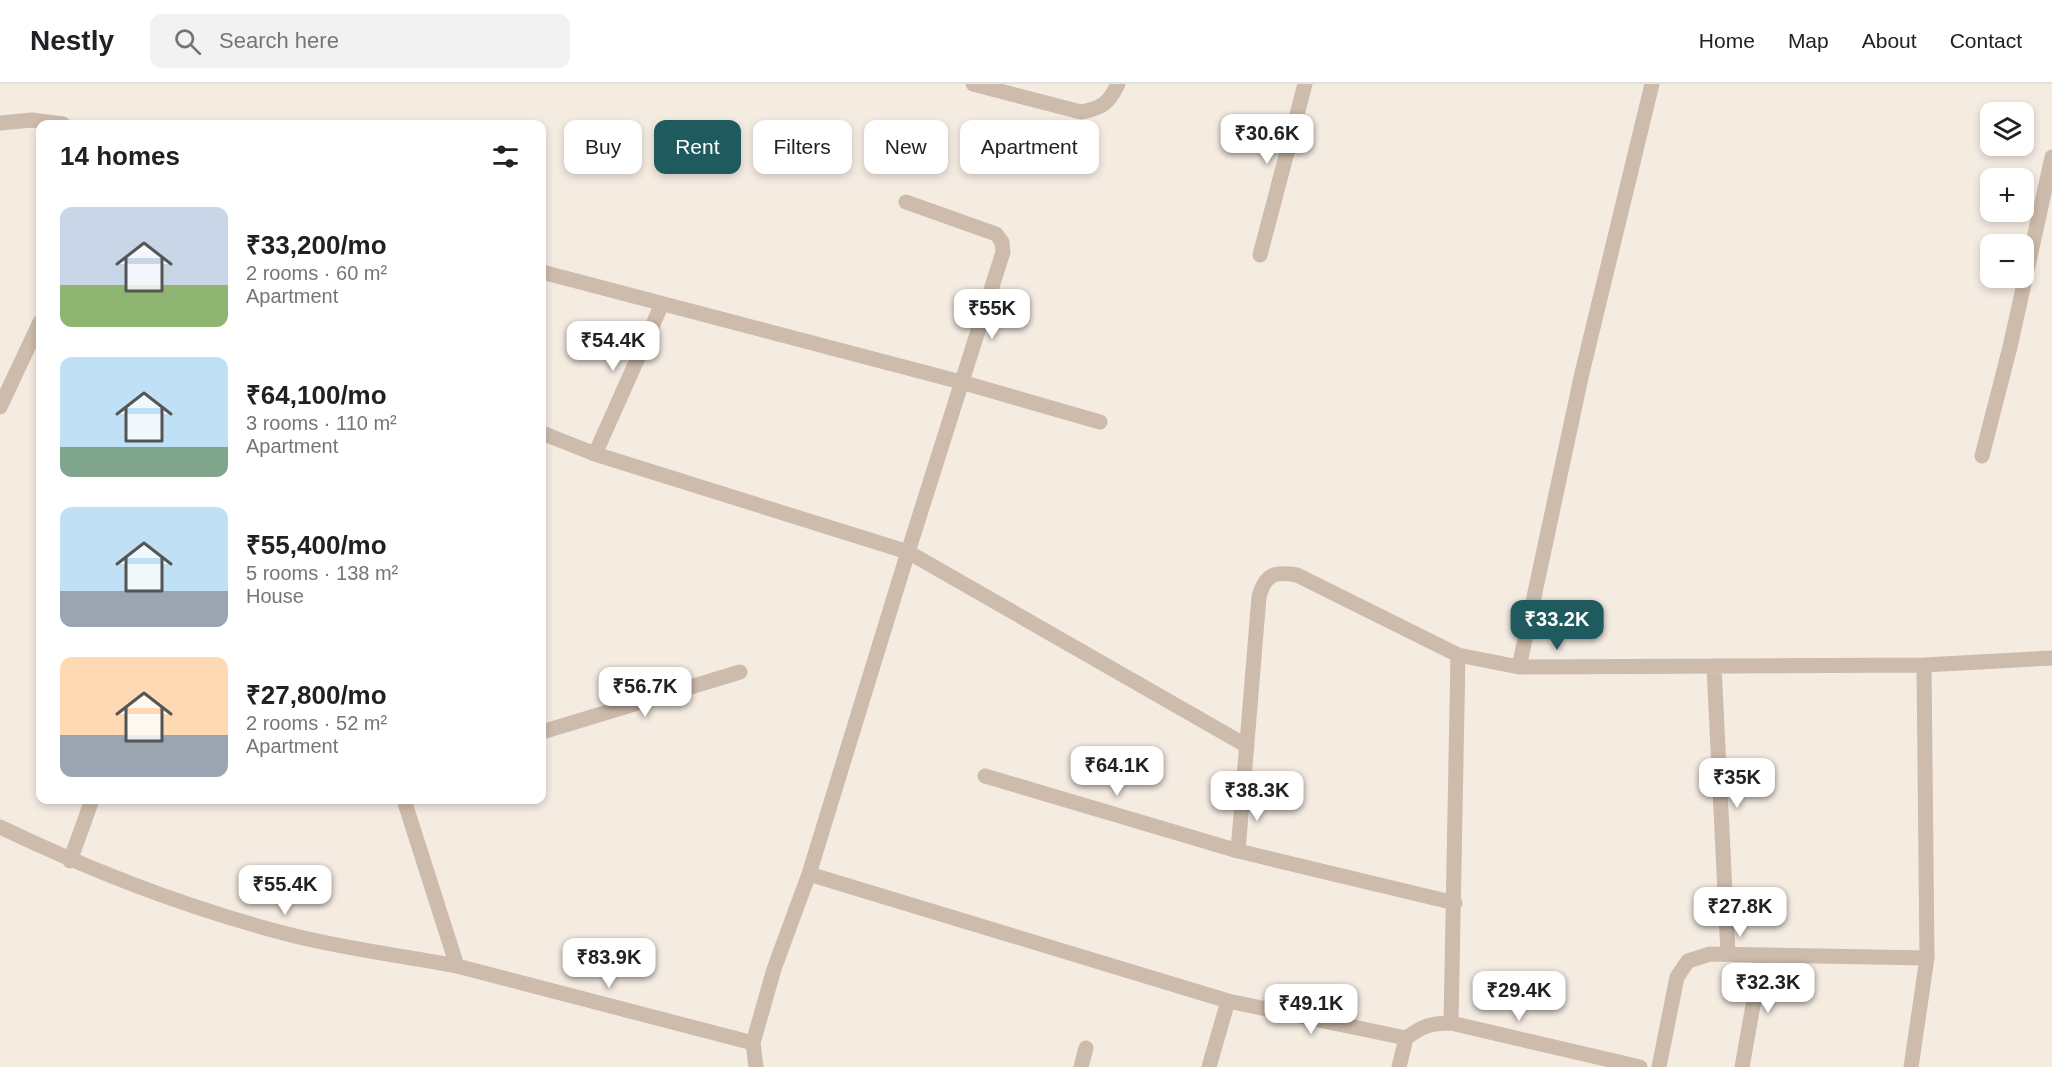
<!DOCTYPE html>
<html lang="en">
<head>
<meta charset="utf-8">
<style>
  body { margin:0; font-family:Helvetica,sans-serif; background:#f2f2f2; color:#202124; height:100vh; display:flex; flex-direction:column; font-size:22px; white-space:nowrap }
  * { box-sizing:border-box; margin:0 }
  p { font-size:20px; color:#757577 }
  .icon { flex:none; width:33px; height:33px; fill:none; stroke:currentColor; stroke-width:2; stroke-linecap:round; stroke-linejoin:round }
  .map { position:relative; flex:1; overflow:hidden }
  .side { position:absolute; left:36px; top:36px; width:510px; height:684px; display:flex; flex-direction:column; background:#fff; border-radius:12px; box-shadow:0 3px 9px #0003 }
  .side>* { flex:none }
  .hud { position:absolute; left:564px; top:36px; width:570px; height:54px; display:flex; gap:12px }
  .controls { position:absolute; left:1980px; top:18px; display:grid; gap:12px }
  .controls a { display:grid; place-items:center; width:54px; height:54px; border-radius:12px; background:#fff; box-shadow:0 3px 9px #0003; font-size:30px }
  .price { position:absolute; translate:-50% -51px; padding:0 14px; border-radius:12px; background:#fff; color:#222; font-size:20px; line-height:39px; filter:drop-shadow(0 2px 3px #0008) }
  .price::after { content:''; position:absolute; left:50%; top:36px; width:18px; height:14px; margin-left:-9px; background:inherit; clip-path:polygon(0 0,100% 0,50% 100%) }
  .price.current { background:#1f5a5e; color:#fff }
  ul { padding:0; list-style:none }
  li { display:flex; align-items:center; gap:18px; height:150px; padding:0 24px }
  li span { display:grid; place-items:center; flex:none; width:168px; height:120px; border-radius:12px; color:#555 }
  li>.icon { margin-inline-start:auto }
  span .icon { width:72px; height:72px; fill:#fffc; stroke-width:1 }
  li b { font-size:26px }
  h2 { display:flex; justify-content:space-between; align-items:center; height:72px; padding:0 24px; font-size:26px }
  .tag { padding:0 21px; border-radius:12px; background:#fff; box-shadow:0 3px 9px #0003; font-size:21px; line-height:54px }
  .tag.current { background:#1f5a5e; color:#fff }
  header { display:flex; align-items:center; gap:36px; box-sizing:border-box; height:84px; padding:0 30px; background:#fff; border-bottom:2px solid #e0e0e0 }
  header strong { font-size:28px }
  nav { display:flex; gap:33px; margin-inline-start:auto; font-size:21px }
  .search { width:420px; height:54px; background:#f2f2f2; display:flex; align-items:center; gap:15px; box-sizing:border-box; padding:0 21px; border-radius:12px; color:#757577; font-size:22px }
  .map>svg:first-child { display:block }
  .lines { fill:none; stroke-linecap:round; stroke-linejoin:round }
  .street { stroke:#cdbbac; stroke-width:15 }
</style>
</head>
<body>
<header>
<strong>Nestly</strong>
<div class="search"><svg class="icon" aria-label="search" viewBox="0 0 24 24"><circle cx="10" cy="10" r="6"/><path d="M15 15l6 6"/></svg>Search here</div>
<nav><a>Home</a><a>Map</a><a>About</a><a>Contact</a></nav>
</header>
<div class="map">
<svg width="2052" height="983" viewBox="0 0 2052 983">
  <rect width="100%" height="100%" fill="#f4ebe1"/>
  <g class="lines">
    <path class="street" d="M973 0 1081 28C1102 24 1109 19 1118 0
      M0 39 32 36 63 40
      M906 118 996 150 1002 158 1003 168 908 468 1247 662
      M1260 171 1305 0
      M542 188 961 298 1100 338
      M0 323 40 238
      M542 349 595 370 908 468 809 790 774 885 753 959 756 983
      M595 370 662 220
      M1982 372 2010 263 2052 73
      M1714 582 1728 870
      M1519 583 1582 289 1652 0
      M542 648 740 588
      M985 692 1238 767
      M0 743C96 789 192 826 295 852 348 865 403 872 457 882L404 716
      M70 777 92 716
      M809 790 1228 917 1209 983
      M1455 819 1238 767 1259 513C1265 490 1275 487 1297 491L1458 571
      M457 882 753 959
      M1228 917 1406 954 1399 983
      M1451 939 1458 571 1519 583 1924 581 2052 574
      M1406 954C1423 942 1430 939 1451 939L1640 983
      M1081 983 1086 964
      M1659 983 1677 893 1688 877 1710 870 1927 874
      M1742 983 1762 871
      M1911 983 1927 874 1924 581"/>
  </g>
</svg>
<div class="controls">
<a><svg class="icon" aria-label="layers" viewBox="0 0 24 24"><path d="M12 4l9 5-9 5-9-5zM3 14l9 5 9-5"/></svg></a>
<a>+</a>
<a>−</a>
</div>
<b class="price" style="left:1267px;top:81px">₹30.6K</b>
<b class="price" style="left:992px;top:256px">₹55K</b>
<b class="price" style="left:613px;top:288px">₹54.4K</b>
<b class="price current" style="left:1557px;top:567px">₹33.2K</b>
<b class="price" style="left:645px;top:634px">₹56.7K</b>
<b class="price" style="left:1117px;top:713px">₹64.1K</b>
<b class="price" style="left:1737px;top:725px">₹35K</b>
<b class="price" style="left:1257px;top:738px">₹38.3K</b>
<b class="price" style="left:285px;top:832px">₹55.4K</b>
<b class="price" style="left:1740px;top:854px">₹27.8K</b>
<b class="price" style="left:609px;top:905px">₹83.9K</b>
<b class="price" style="left:1768px;top:930px">₹32.3K</b>
<b class="price" style="left:1519px;top:938px">₹29.4K</b>
<b class="price" style="left:1311px;top:951px">₹49.1K</b>
<div class="hud">
<a class="tag">Buy</a>
<a class="tag current">Rent</a>
<a class="tag">Filters</a>
<a class="tag">New</a>
<a class="tag">Apartment</a>
</div>
<section class="side">
<h2>14 homes<svg class="icon" aria-label="filters" viewBox="0 0 24 24"><path d="M4 7h16M4 17h16"/><circle cx="9" cy="7" r="2"/><circle cx="15" cy="17" r="2"/></svg></h2>
<ul>
<li><span style="background:linear-gradient(#c9d6e8 65%,#8fb573 0)"><svg class="icon" aria-label="home" viewBox="0 0 24 24"><path d="M3 11l9-7 9 7M6 9v11h12V9"/></svg></span><div><b>₹33,200/mo</b><p>2 rooms · 60 m²</p><p>Apartment</p></div></li>
<li><span style="background:linear-gradient(#bfe0f5 75%,#7fa58c 0)"><svg class="icon" aria-label="home" viewBox="0 0 24 24"><path d="M3 11l9-7 9 7M6 9v11h12V9"/></svg></span><div><b>₹64,100/mo</b><p>3 rooms · 110 m²</p><p>Apartment</p></div></li>
<li><span style="background:linear-gradient(#bfe0f5 70%,#9aa5b1 0)"><svg class="icon" aria-label="home" viewBox="0 0 24 24"><path d="M3 11l9-7 9 7M6 9v11h12V9"/></svg></span><div><b>₹55,400/mo</b><p>5 rooms · 138 m²</p><p>House</p></div></li>
<li><span style="background:linear-gradient(#ffd9b3 65%,#9aa5b1 0)"><svg class="icon" aria-label="home" viewBox="0 0 24 24"><path d="M3 11l9-7 9 7M6 9v11h12V9"/></svg></span><div><b>₹27,800/mo</b><p>2 rooms · 52 m²</p><p>Apartment</p></div></li>
</ul>
</section>
</div>
</body>
</html>
